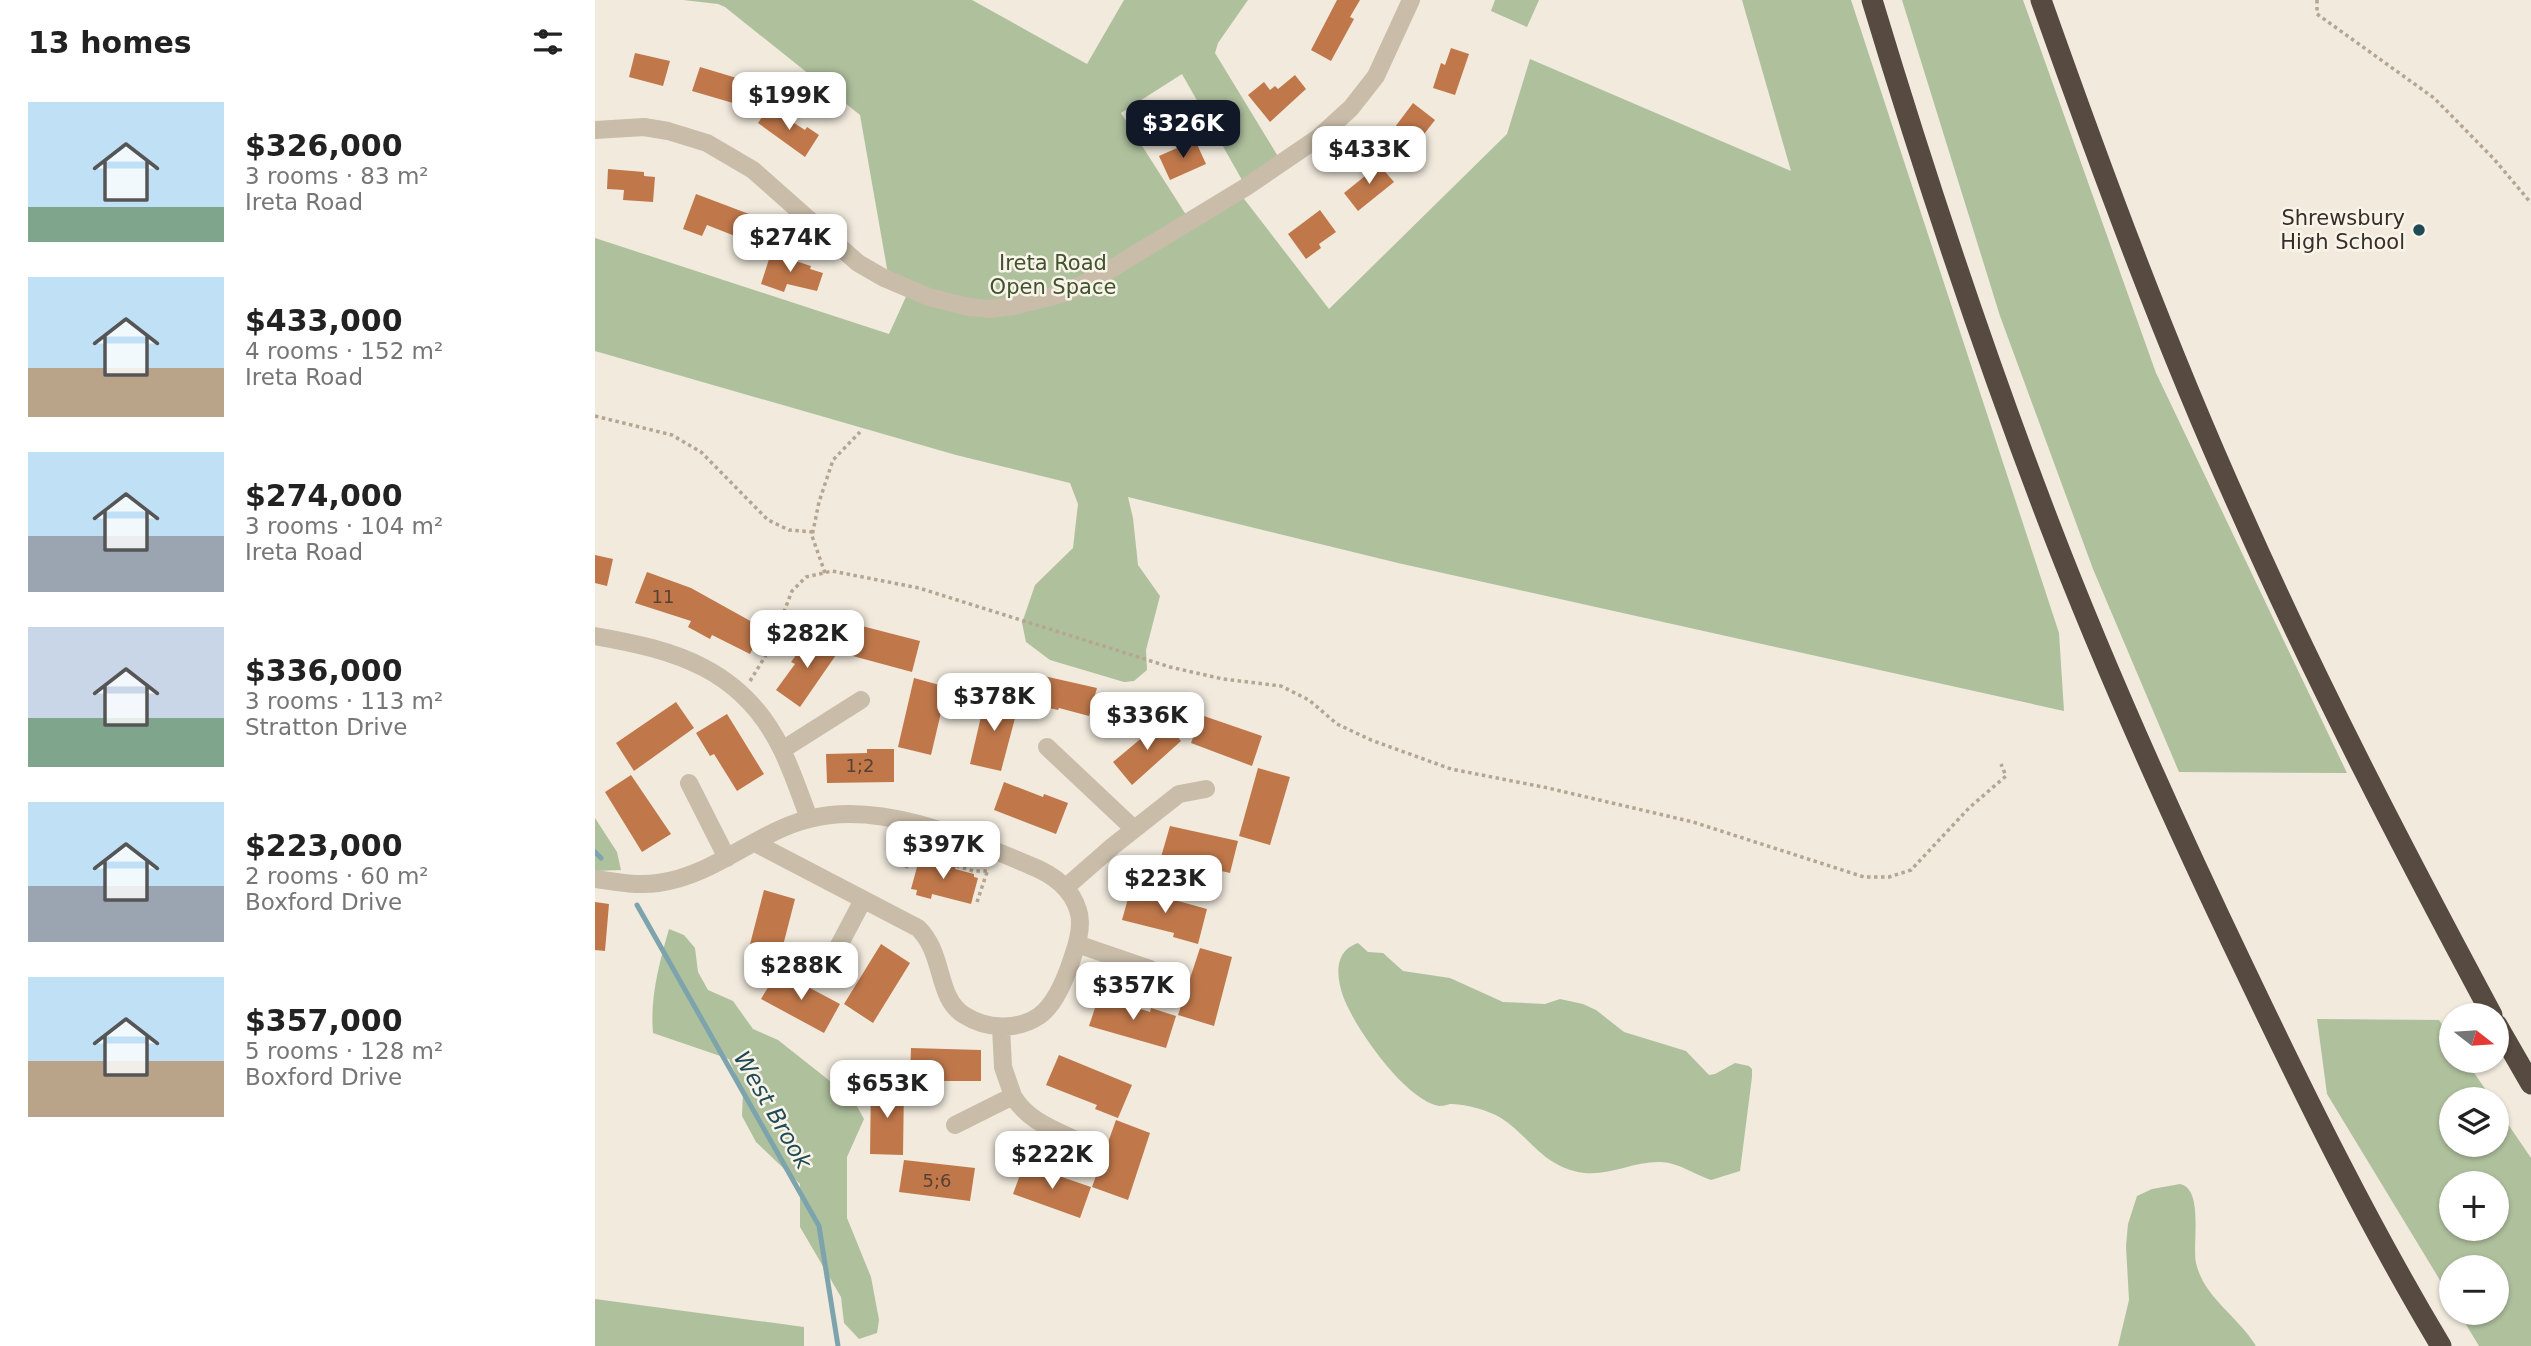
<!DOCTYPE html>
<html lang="en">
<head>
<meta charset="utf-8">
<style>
  body { margin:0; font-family:"DejaVu Sans",sans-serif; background:#f6f6f6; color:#222; height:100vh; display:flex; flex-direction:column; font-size:26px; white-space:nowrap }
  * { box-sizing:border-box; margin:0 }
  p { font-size:23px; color:#767676 }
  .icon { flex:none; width:38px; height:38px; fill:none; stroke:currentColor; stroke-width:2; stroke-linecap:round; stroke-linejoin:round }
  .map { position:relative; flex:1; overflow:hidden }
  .details { display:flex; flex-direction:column; background:#fff; width:595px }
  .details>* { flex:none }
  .needle { width:46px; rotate:107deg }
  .fabs { position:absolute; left:1844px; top:1003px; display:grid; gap:14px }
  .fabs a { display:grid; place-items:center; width:70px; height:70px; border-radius:50%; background:#fff; box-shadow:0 2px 5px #0004; font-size:35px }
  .price { position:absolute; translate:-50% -60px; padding:0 16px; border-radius:14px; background:#fff; color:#222; font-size:23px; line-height:46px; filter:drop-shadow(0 2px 4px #0008) }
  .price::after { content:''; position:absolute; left:50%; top:42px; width:21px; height:16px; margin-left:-10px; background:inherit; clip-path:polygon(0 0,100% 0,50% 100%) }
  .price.selected { background:#111827; color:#fff }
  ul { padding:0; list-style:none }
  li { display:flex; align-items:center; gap:21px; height:175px; padding:0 28px }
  li span { display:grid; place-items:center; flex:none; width:196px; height:140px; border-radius:0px; color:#555 }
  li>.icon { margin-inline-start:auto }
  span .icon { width:84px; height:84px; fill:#fffc; stroke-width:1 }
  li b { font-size:30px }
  h2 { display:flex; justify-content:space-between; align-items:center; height:84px; padding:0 28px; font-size:30px }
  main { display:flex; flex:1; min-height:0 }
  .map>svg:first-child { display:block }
  .green { fill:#afc09d; fill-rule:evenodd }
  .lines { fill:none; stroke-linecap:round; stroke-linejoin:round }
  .stream { stroke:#7da4ad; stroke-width:5 }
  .building { fill:#c0784b }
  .path { stroke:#b5a693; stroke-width:3.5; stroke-dasharray:3.5 3.5; stroke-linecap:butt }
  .minor { stroke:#c9bca9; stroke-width:18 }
  .highway { stroke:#574a40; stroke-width:21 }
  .poi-dot { fill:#204b56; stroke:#f9f4e9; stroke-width:2.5 }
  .labels { text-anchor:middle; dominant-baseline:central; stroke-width:5; stroke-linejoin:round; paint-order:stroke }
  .number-label { font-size:18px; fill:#584132 }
  .poi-label { font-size:21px; fill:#362f29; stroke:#f9f4e9; text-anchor:end }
  .park-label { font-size:21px; fill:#40532d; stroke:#f9f4e9 }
  .water-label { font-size:23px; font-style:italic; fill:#204b56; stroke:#f9f4e9 }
</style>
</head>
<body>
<main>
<section class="details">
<h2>13 homes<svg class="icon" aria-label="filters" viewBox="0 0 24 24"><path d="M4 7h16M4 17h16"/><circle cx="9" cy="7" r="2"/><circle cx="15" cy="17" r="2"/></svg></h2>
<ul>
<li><span style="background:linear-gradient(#bfe0f5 75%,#7fa58c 0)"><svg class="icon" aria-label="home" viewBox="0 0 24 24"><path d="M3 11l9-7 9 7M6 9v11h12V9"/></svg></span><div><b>$326,000</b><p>3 rooms · 83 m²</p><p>Ireta Road</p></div></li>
<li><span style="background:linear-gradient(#bfe0f5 65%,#b9a48a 0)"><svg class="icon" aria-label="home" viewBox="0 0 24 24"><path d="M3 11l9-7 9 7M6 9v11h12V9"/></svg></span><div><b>$433,000</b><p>4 rooms · 152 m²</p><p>Ireta Road</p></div></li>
<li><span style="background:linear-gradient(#bfe0f5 60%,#9aa5b1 0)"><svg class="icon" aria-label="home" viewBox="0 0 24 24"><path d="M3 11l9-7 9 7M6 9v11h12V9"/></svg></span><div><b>$274,000</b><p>3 rooms · 104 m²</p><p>Ireta Road</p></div></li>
<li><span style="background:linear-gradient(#c9d6e8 65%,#7fa58c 0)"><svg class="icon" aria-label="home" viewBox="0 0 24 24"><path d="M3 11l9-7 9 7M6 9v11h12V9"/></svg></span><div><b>$336,000</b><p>3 rooms · 113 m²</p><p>Stratton Drive</p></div></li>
<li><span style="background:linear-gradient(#bfe0f5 60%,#9aa5b1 0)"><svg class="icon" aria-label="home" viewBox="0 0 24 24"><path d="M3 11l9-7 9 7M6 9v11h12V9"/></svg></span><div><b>$223,000</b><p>2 rooms · 60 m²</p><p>Boxford Drive</p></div></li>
<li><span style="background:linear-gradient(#bfe0f5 60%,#b9a48a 0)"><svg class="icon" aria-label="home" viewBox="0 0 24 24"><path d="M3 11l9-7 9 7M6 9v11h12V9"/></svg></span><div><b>$357,000</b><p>5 rooms · 128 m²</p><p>Boxford Drive</p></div></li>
</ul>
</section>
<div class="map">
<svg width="1936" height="1346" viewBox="0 0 1936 1346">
  <rect width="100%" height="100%" fill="#f1eadd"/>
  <path class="green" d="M88 0H377L492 64 529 0H653L623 43 620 53 687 163 651 187 587 74 526 113 595 221 643 191 734 309 912 134 935 59 1196 171 1147 0H1256L1464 633 1469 711 803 563 533 497 538 518 543 565 565 596 551 650 552 670 539 681 529 682 455 660 431 642 427 623 440 585 478 548 483 504 475 483 361 455 0 351V238L294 334 314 290 294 280 265 115 130 7 123 4Z
    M900 0H944L932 27 896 11Z
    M1307 0H1428L1561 373 1752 773 1584 772 1498 569 1405 316Z
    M0 818 22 852 26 870 0 871Z
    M74 929 89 935 100 948 103 972 113 990 138 1001 158 1029 183 1040 240 1085 254 1092 269 1119 252 1157V1218L276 1277 284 1320 282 1333 264 1339 249 1323 246 1297 205 1227V1184L161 1142 147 1116 148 1092 134 1059 58 1033C55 997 64 964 74 929Z
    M763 943 773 952 788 953 808 971 855 978 908 1002 950 1004 965 999 988 1004 1001 1010 1029 1032 1091 1051 1114 1075 1120 1074 1140 1063 1154 1066 1157 1069V1077L1145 1171 1116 1180C1098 1174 1085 1163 1066 1162 1037 1161 1012 1178 983 1172 946 1164 934 1136 906 1118 893 1110 870 1104 855 1104 853 1105 846 1106 844 1106 810 1100 759 1027 748 996 741 976 739 951 763 943Z
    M1722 1019 1844 1020 1857 1039V1060L1871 1061 1897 1099H1857V1144H1902V1108L1936 1158V1346H1884L1864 1313 1902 1312V1267H1857V1300L1732 1094ZM1857 1183H1902V1228H1857Z
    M1585 1184C1609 1189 1597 1243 1601 1263 1609 1298 1643 1316 1661 1346H1523L1534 1300 1531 1246 1533 1224 1542 1196 1557 1189Z
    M0 1299 209 1327V1346H0Z"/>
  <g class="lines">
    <path class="stream" d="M0 852 6 858
      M42 905 224 1226 243 1346"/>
  </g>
  <path class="building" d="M742 0H765L755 17 759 19 736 61 716 50Z
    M856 48 874 54 860 95 838 88 846 63 850 65Z
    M40 53 75 61 68 86 34 77Z
    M105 67 145 79 138 103 97 91Z
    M700 75 711 89 675 122 653 95 669 82 675 90 680 86 683 89Z
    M818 103 840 120 816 151 794 135Z
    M174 107 210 130 212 127 224 135 210 157 163 123Z
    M600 140 611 164 575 180 564 156Z
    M780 160 799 182 763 211 749 193 770 176 767 171Z
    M13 169 49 172V176L60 177 58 202 28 200 29 190 12 189Z
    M101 194 154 214 145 238 112 225 107 236 88 229Z
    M725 210 741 232 724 244 726 248 711 259 693 234Z
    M176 253 216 266 215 269 228 273 222 291 192 284 189 292 166 284Z
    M0 555 18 559 12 586 0 583Z
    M52 572 96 588 168 628 155 654 117 635 115 639 93 627 96 621 40 603Z
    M263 625 325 641 317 672 254 655Z
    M217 633 243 652 205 707 181 690 200 664 196 662Z
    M440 674 502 688 494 716 464 708 463 710 454 708 453 712 432 705Z
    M319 678 352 687 336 755 303 747Z
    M391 695 424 703 406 771 375 764Z
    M81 702 99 728 39 771 21 743Z
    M132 714 169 774 142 791 119 754 115 756 101 733Z
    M606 715 667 736 657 766 596 743Z
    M568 720 586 741 537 785 518 762Z
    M272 749H299V782L232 783 231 754 272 753Z
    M663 768 695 777 675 845 644 836Z
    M36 775 76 834 47 852 10 792Z
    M409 782 448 797 449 794 473 803 461 834 399 810Z
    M575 826 643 841 635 873 566 857Z
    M325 856 361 866 360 869 379 874V877L383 878 376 904 337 894 336 899 321 895 322 890 316 889Z
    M536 888 612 909 603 944 578 937 579 933 527 920Z
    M169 890 200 899 183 965 152 956Z
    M0 902 14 904 10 951 0 950Z
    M286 944 315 963 278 1023 249 1004Z
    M605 948 637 957 619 1026 583 1015Z
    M183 971 245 1004 229 1033 166 999Z
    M504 996 555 1012 556 1008 581 1016 571 1048 494 1026Z
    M316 1048 386 1050V1081H315Z
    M464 1055 537 1085 523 1118 500 1109 502 1105 451 1085Z
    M276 1084 309 1085 308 1155 275 1154Z
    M521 1120 555 1133 533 1200 497 1187Z
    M309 1160 380 1168 375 1201 304 1192Z
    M429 1164 496 1187 485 1218 418 1194Z"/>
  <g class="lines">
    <path class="path" d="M1722 0V14L1839 98 1899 159 1936 203
      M0 416 77 435 106 452 173 520 194 530 218 532
      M230 573 217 536 224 502 238 460 265 432
      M155 681 174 650 197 591 211 577 237 571 324 588 575 667 628 679 686 686 714 700 742 724 776 740 856 769 953 788 1098 822 1269 877H1294L1316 870 1374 808 1411 776 1406 764
      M356 851 353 863 378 871H392
      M311 868 323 840
      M382 902 393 869"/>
    <path class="minor" d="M0 130 49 127 73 131 112 143 158 170 263 263 289 278 334 297 374 307 395 309 419 306 470 293 506 275 651 187 723 138 756 108 781 76 816 0
      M0 636C81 650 147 669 186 748 197 770 205 795 214 818
      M452 747 539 829
      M187 750 266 700
      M94 783 132 858
      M0 879C20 882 43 886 63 883 119 876 161 832 214 819 284 800 370 838 434 865 455 873 476 887 483 910 488 924 483 942 478 956 472 975 461 1004 444 1016 422 1031 391 1029 369 1015 341 998 350 954 323 928L160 843
      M470 888 518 846 584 794 611 789
      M482 944 555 969
      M240 953 268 900
      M418 1096C432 1120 457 1129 481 1140
      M360 1125 418 1096 408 1067 406 1027"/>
    <path class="highway" d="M1277 0C1330 176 1388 351 1454 523 1512 674 1579 822 1649 968 1710 1096 1773 1224 1846 1346
      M1446 0C1507 172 1570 343 1645 510 1721 682 1808 849 1897 1015
      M1902 1025 1936 1084"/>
  </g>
  <circle class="poi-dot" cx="1824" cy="230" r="7"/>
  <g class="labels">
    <g class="number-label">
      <text x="68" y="596">11</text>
      <text x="265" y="765">1;2</text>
      <text x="342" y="1180">5;6</text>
    </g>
    <g class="poi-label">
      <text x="1810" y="218">Shrewsbury<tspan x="1810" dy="24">High School</tspan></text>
    </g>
    <g class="park-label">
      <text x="458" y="263">Ireta Road<tspan x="458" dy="24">Open Space</tspan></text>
    </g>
    <g class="water-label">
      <text transform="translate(178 1110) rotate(60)">West Brook</text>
    </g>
  </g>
</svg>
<div class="fabs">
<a><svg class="needle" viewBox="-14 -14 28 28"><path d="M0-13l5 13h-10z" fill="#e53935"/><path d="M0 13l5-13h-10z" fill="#767676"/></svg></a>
<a><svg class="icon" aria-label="layers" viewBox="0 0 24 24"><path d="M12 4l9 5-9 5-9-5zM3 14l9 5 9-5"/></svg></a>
<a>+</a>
<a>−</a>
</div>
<b class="price" style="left:194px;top:132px">$199K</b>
<b class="price selected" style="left:588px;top:160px">$326K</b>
<b class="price" style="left:774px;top:186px">$433K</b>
<b class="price" style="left:195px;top:274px">$274K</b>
<b class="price" style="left:212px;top:670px">$282K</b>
<b class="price" style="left:399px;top:733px">$378K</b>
<b class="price" style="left:552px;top:752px">$336K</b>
<b class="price" style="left:348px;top:881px">$397K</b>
<b class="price" style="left:570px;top:915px">$223K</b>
<b class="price" style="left:206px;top:1002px">$288K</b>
<b class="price" style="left:538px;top:1022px">$357K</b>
<b class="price" style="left:292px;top:1120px">$653K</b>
<b class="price" style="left:457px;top:1191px">$222K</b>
</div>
</main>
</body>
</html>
